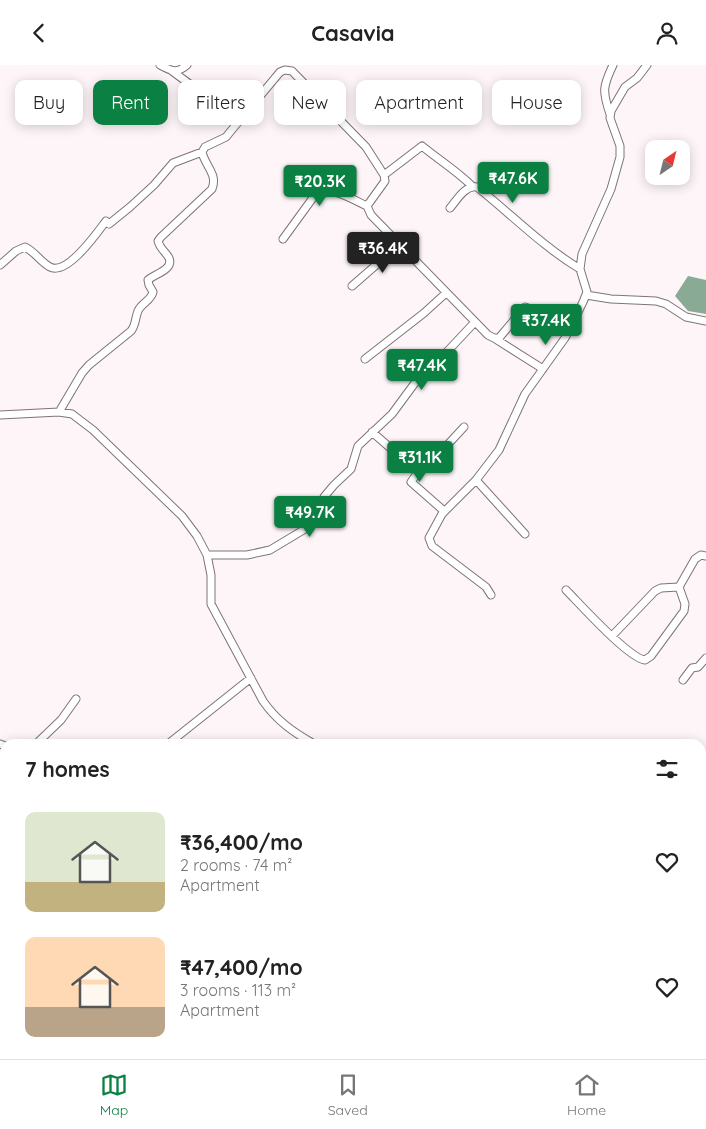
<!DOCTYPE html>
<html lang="en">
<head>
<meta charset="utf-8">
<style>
  body { margin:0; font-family:Quicksand,sans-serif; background:#f6f6f6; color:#222; height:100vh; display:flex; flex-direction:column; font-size:19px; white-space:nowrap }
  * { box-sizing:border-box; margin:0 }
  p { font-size:16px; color:#767676 }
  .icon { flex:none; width:28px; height:28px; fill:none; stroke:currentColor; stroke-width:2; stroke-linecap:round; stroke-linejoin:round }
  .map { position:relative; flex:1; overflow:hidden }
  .details { position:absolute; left:0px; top:674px; width:706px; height:321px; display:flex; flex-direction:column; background:#fff; border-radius:15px 15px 0 0; box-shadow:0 2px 12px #0003 }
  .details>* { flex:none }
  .top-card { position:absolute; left:15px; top:15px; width:676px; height:45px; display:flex; gap:10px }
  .needle { width:32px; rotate:35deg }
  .fabs { position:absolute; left:645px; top:75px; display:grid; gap:10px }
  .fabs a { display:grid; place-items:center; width:45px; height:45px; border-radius:10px; background:#fff; box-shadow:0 2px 12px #0003; font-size:25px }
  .price { position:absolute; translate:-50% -42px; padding:0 11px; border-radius:5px; background:#0b8043; color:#fff; font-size:16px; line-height:32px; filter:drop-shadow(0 1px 2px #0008) }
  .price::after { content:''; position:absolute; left:50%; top:30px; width:15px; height:11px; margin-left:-8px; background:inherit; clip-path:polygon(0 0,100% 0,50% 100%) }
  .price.active { background:#222; color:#fff }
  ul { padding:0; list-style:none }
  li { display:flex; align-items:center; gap:15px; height:125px; padding:0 25px }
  li span { display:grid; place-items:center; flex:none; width:140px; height:100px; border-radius:10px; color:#555 }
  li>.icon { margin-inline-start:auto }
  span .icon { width:60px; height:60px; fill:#fffc; stroke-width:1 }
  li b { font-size:21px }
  h2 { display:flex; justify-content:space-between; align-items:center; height:60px; padding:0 25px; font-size:21px }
  .pill { padding:0 18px; border-radius:10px; background:#fff; box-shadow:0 2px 12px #0003; font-size:18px; line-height:45px }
  .pill.active { background:#0b8043; color:#fff }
  header { display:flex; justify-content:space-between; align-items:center; height:65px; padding:0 25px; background:#fff; font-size:22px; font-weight:800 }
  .tab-bar { display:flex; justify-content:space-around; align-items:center; height:70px; border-top:1px solid #e0e0e0; background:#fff; font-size:14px; color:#767676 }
  .tab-bar a { display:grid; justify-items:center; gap:2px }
  .tab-bar .active { color:#0b8043 }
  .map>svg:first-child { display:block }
  .water { fill:#89ab95 }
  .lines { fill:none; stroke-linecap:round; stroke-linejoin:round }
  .street-casing { stroke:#7f7378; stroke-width:9 }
  .secondary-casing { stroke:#7f7378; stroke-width:12 }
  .street { stroke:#fff; stroke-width:7 }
  .secondary { stroke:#fee9f2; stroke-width:10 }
</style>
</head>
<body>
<header><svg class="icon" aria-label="back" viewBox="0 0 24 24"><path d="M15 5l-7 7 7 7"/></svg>Casavia<svg class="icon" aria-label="person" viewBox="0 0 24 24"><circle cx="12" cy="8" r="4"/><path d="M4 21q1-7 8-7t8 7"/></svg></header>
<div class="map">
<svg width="706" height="994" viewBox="0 0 706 994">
  <rect width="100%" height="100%" fill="#fdf5f8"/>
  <path class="water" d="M688 211 706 215V249L688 246 675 231Z
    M328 990H371L376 994H324Z
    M468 990H523L511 994H472Z"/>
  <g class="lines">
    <defs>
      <path id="street" d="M160 0C171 6 177 9 187 0
        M172 6 240 56
        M610 49C602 26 603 21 613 0
        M384 110 422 81C439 95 457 106 472 121
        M450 143C457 135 465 120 477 122 512 150 542 181 580 204
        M109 159 130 142 154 120 173 98 202 87
        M283 174 315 130C330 119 353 135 367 141
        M0 200 16 186 25 182C35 187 41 197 50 202 67 211 97 168 106 156
        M352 221 399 180
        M586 230 611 234 656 236 666 239 686 252 706 256
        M494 273 543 304
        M365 294 424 248 446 228
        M59 347 82 308 89 300 131 266C136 260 135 253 138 246 141 238 151 236 153 227L149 220 148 215C154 209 174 205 169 193 166 187 160 184 158 176L161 172 212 124C218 109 205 101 202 87L205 82 226 72 230 67 280 7 285 5 292 6 366 82 384 110 385 116 367 141 371 150 488 270 494 273H499L525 242 540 247H555L575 253
        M0 350 59 347 72 349 93 365 182 451 197 471 207 490 211 510V539L263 636C277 656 293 667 314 679
        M372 367 418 407 440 388 464 362
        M418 407 411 417 444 446
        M476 415 525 469
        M207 490H247L270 485 305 464 323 444 324 432 334 420 351 404 358 381 392 349 423 307 443 291 474 258
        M566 525C580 539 628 593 645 595L651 591 684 546 685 539 679 522 695 494 701 490 706 491
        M491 530 486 522 432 481 429 473 442 449 476 415 499 385 525 329 565 273 583 237 587 227 580 204 582 189 611 124 620 92V81L610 53 611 46 625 22 637 13 647 0
        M612 571 655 526 661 523 679 522
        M683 615 692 603 698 602 706 593
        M0 679 5 681
        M36 679 61 655 76 634
        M168 679 251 613
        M0 913 5 910
        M403 990 405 994
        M294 994 299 990"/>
      <path id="secondary" d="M701 721 706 708
        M701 768 706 773
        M701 932 706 926
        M632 994 638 990"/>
    </defs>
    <use href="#street" class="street-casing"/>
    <use href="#secondary" class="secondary-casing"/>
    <use href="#street" class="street"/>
    <use href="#secondary" class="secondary"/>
  </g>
</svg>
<div class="fabs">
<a><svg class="needle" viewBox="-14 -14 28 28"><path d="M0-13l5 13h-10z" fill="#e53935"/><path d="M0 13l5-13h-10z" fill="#767676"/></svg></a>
</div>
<b class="price" style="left:513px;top:139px">₹47.6K</b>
<b class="price" style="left:320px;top:142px">₹20.3K</b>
<b class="price active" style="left:383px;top:209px">₹36.4K</b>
<b class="price" style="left:546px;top:281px">₹37.4K</b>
<b class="price" style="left:422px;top:326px">₹47.4K</b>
<b class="price" style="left:420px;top:418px">₹31.1K</b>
<b class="price" style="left:310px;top:473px">₹49.7K</b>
<div class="top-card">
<a class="pill">Buy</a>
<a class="pill active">Rent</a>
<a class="pill">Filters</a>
<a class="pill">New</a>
<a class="pill">Apartment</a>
<a class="pill">House</a>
</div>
<section class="details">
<h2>7 homes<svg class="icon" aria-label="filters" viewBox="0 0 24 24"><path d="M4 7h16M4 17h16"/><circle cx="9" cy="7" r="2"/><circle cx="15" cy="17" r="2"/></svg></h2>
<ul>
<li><span style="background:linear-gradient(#dfe7d0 70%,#c2b280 0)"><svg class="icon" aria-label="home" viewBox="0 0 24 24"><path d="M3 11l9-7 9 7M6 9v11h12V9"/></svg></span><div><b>₹36,400/mo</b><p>2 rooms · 74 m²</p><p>Apartment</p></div><svg class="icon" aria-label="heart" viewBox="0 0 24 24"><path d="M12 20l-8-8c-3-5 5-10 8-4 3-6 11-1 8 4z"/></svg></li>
<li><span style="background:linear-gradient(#ffd9b3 70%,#b9a48a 0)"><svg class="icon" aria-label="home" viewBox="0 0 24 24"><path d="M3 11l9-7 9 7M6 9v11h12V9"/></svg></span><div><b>₹47,400/mo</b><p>3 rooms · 113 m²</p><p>Apartment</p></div><svg class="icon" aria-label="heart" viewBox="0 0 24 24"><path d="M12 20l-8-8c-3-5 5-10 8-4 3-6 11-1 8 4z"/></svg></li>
</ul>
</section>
</div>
<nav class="tab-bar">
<a class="active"><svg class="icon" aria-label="map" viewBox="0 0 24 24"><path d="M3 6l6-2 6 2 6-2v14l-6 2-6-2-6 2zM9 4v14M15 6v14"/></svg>Map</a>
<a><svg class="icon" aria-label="saved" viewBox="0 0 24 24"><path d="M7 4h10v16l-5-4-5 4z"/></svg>Saved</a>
<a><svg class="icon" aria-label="home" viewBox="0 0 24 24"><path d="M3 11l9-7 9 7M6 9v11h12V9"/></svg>Home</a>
</nav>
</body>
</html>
